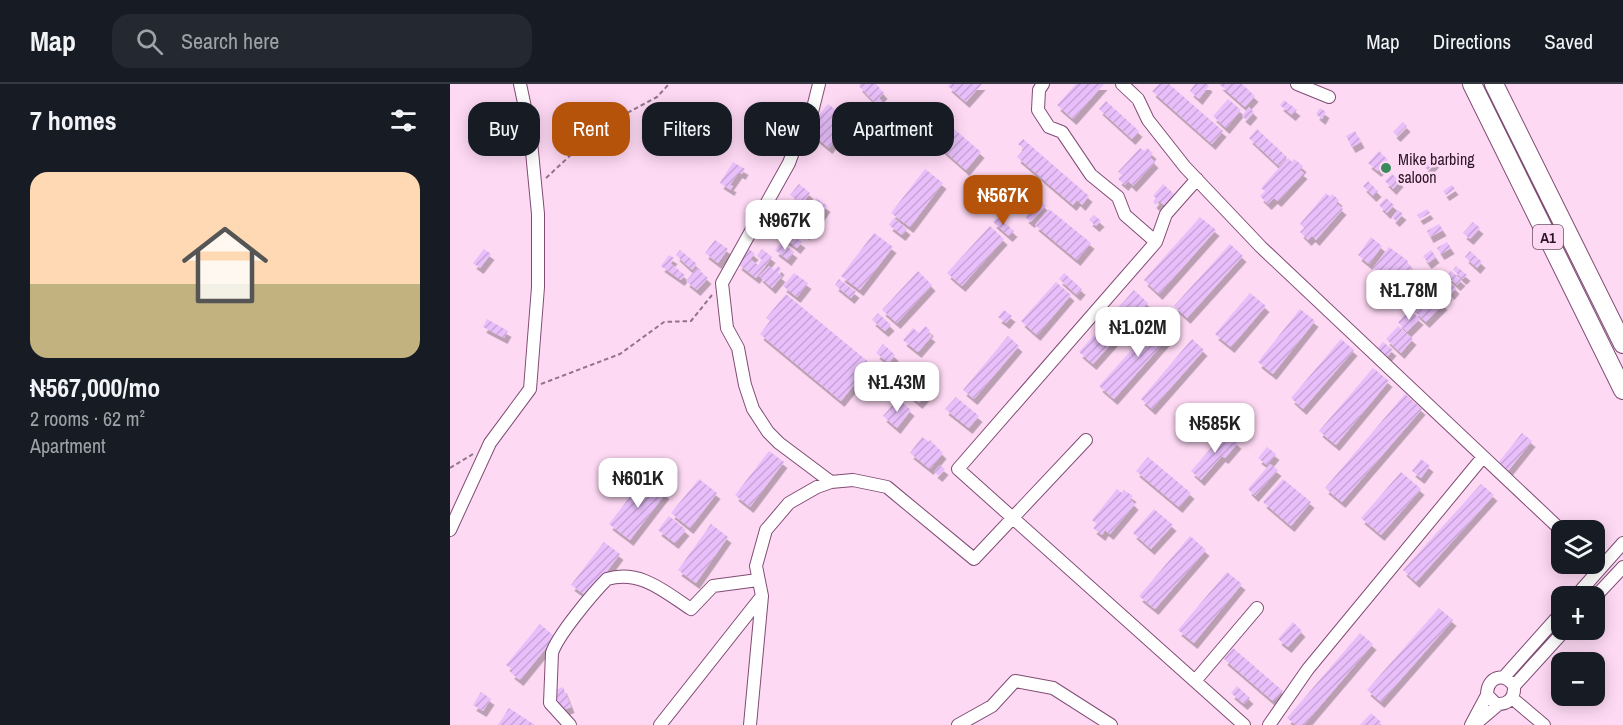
<!DOCTYPE html>
<html lang="en">
<head>
<meta charset="utf-8">
<style>
  body { margin:0; font-family:"Archivo Narrow",sans-serif; background:#242831; color:#f1f3f6; height:100vh; display:flex; flex-direction:column; font-size:22px; white-space:nowrap }
  * { box-sizing:border-box; margin:0 }
  p { font-size:20px; color:#9ea1a6 }
  .icon { flex:none; width:33px; height:33px; fill:none; stroke:currentColor; stroke-width:2; stroke-linecap:round; stroke-linejoin:round }
  .map { position:relative; flex:1; overflow:hidden }
  .details { display:flex; flex-direction:column; background:#171b24; width:450px }
  .details>* { flex:none }
  .guide { position:absolute; left:18px; top:18px; width:570px; height:54px; display:flex; gap:12px }
  .tools { position:absolute; left:1101px; top:436px; display:grid; gap:12px }
  .tools a { display:grid; place-items:center; width:54px; height:54px; border-radius:12px; background:#171b24; box-shadow:0 3px 15px #0003; font-size:30px }
  .price { position:absolute; translate:-50% -51px; padding:0 14px; border-radius:12px; background:#fff; color:#222; font-size:20px; line-height:39px; filter:drop-shadow(0 2px 3px #0008) }
  .price::after { content:''; position:absolute; left:50%; top:36px; width:18px; height:14px; margin-left:-9px; background:inherit; clip-path:polygon(0 0,100% 0,50% 100%) }
  .price.current { background:#b45309; color:#fff }
  ul { padding:0; list-style:none }
  li { display:grid; align-content:center; gap:12px; height:318px; padding:0 30px }
  li+li { border-top:2px solid #363941 }
  li span { display:grid; place-items:center; height:186px; border-radius:18px; color:#555 }
  li>.icon { margin-inline-start:auto }
  span .icon { width:108px; height:108px; fill:#fffc; stroke-width:1 }
  li b { font-size:26px }
  h2 { display:flex; justify-content:space-between; align-items:center; height:72px; padding:0 30px; font-size:26px }
  .pill { padding:0 21px; border-radius:18px; background:#171b24; box-shadow:0 3px 15px #0003; font-size:21px; line-height:54px }
  .pill.current { background:#b45309; color:#fff }
  header { display:flex; align-items:center; gap:36px; box-sizing:border-box; height:84px; padding:0 30px; background:#171b24; border-bottom:2px solid #363941 }
  header strong { font-size:28px }
  nav { display:flex; gap:33px; margin-inline-start:auto; font-size:21px }
  .search { width:420px; height:54px; background:#242831; display:flex; align-items:center; gap:15px; box-sizing:border-box; padding:0 21px; border-radius:18px; color:#9ea1a6; font-size:22px }
  main { display:flex; flex:1; min-height:0 }
  .map>svg:first-child { display:block }
  .building { fill:url(#building-hatch); filter:url(#shadow) }
  .lines { fill:none; stroke-linecap:round; stroke-linejoin:round }
  .minor-casing { stroke:#804c74; stroke-width:14 }
  .highway-casing { stroke:#804c74; stroke-width:20 }
  .path { stroke:#91748a; stroke-width:2; stroke-dasharray:4.5 3; stroke-linecap:butt }
  .minor { stroke:#fff; stroke-width:12 }
  .highway { stroke:#fff; stroke-width:18 }
  .poi-dot { fill:#398b5c; stroke:#fed9f4; stroke-width:2 }
  .labels { text-anchor:middle; dominant-baseline:central; stroke-width:5; stroke-linejoin:round; paint-order:stroke }
  .shield { fill:#fed9f4; stroke:#6a5064; stroke-width:1.5 }
  .shield-label { font-size:15px; font-weight:bold; fill:#2b1526 }
  .poi-label { font-size:16px; fill:#2b1526; stroke:#fed9f4; text-anchor:start }
</style>
</head>
<body>
<header>
<strong>Map</strong>
<div class="search"><svg class="icon" aria-label="search" viewBox="0 0 24 24"><circle cx="10" cy="10" r="6"/><path d="M15 15l6 6"/></svg>Search here</div>
<nav><a>Map</a><a>Directions</a><a>Saved</a></nav>
</header>
<main>
<section class="details">
<h2>7 homes<svg class="icon" aria-label="filters" viewBox="0 0 24 24"><path d="M4 7h16M4 17h16"/><circle cx="9" cy="7" r="2"/><circle cx="15" cy="17" r="2"/></svg></h2>
<ul>
<li><span style="background:linear-gradient(#ffd9b3 60%,#c2b280 0)"><svg class="icon" aria-label="home" viewBox="0 0 24 24"><path d="M3 11l9-7 9 7M6 9v11h12V9"/></svg></span><div><b>₦567,000/mo</b><p>2 rooms · 62 m²</p><p>Apartment</p></div></li>
</ul>
</section>
<div class="map">
<svg width="1173" height="641" viewBox="0 0 1173 641">
  <defs>
    <pattern id="building-hatch" width="6" height="6" patternUnits="userSpaceOnUse" patternTransform="scale(1.5)"><rect width="6" height="6" fill="#e8bffa"/><path d="M-1 1l2-2M0 6l6-6M5 7l2-2" fill="none" stroke="#c7a3d6"/></pattern>
    <filter id="shadow"><feDropShadow dx="3.5" dy="6" stdDeviation="0" flood-color="#0004"/></filter>
  </defs>
  <rect width="100%" height="100%" fill="#fed9f4"/>
  <path class="building" d="M410 0H426L434 9 429 14 433 18 428 22 409 2Z
    M500 0H532L516 18 498 2Z
    M626 0H654L623 35 607 21Z
    M709 0H719L773 47 762 60 702 7Z
    M745 0H757L759 2 749 15 740 7Z
    M769 0H792L805 12 795 23Z
    M778 15 791 26 776 44 763 32Z
    M834 16 847 26 842 31 830 21Z
    M656 17 689 47 682 55 649 25Z
    M342 20 355 29 347 40 334 31Z
    M378 20 400 37 379 64 357 46Z
    M416 23 443 50 428 65 400 38Z
    M799 23 804 28 797 36 792 32Z
    M870 24 876 28 872 35 866 30Z
    M478 25 486 31 473 46 465 40Z
    M489 32 531 68 516 86 474 49Z
    M953 38 957 42 947 52 943 48Z
    M807 45 837 73 829 82 799 54Z
    M905 47 911 58 902 63 896 52Z
    M573 55 639 112 632 121 627 116 623 121 567 73 574 65 568 60Z
    M690 64 694 67 697 64 703 69 700 73 705 78 683 102 678 97 675 101 668 95 672 91 668 88Z
    M929 67 938 76 928 87 918 79Z
    M982 73 986 77 978 86 974 82Z
    M838 74 842 78 844 75 853 82 850 86 854 89 828 117 824 114 818 120 810 112 815 107 811 104Z
    M283 78 295 85 292 90 289 88 280 101 283 102 281 106 270 99Z
    M475 85 493 99 460 143 441 129Z
    M942 90 950 97 943 105 935 97Z
    M572 95 581 102 576 107 568 100Z
    M918 97 928 107 923 112 913 102Z
    M349 100 360 109 352 120 340 111Z
    M713 100 724 110 714 121 709 117 706 121 703 118 706 114 703 112Z
    M1002 101 1005 105 996 111 993 107Z
    M876 109 880 113 882 110 889 116 886 119 893 125 866 156 862 152 858 156 850 148 854 144 850 140Z
    M366 114 377 122 368 135 357 126Z
    M936 114 944 121 937 129 929 121Z
    M336 117 347 125 338 137 327 128Z
    M590 117 596 122 581 138 575 133Z
    M599 125 641 159 627 176 585 141Z
    M977 125 980 129 970 135 967 131Z
    M948 126 953 130 946 137 942 133Z
    M354 131 365 138 356 150 346 143Z
    M644 131 651 137 646 142 639 136Z
    M548 133 564 147 559 152 543 138Z
    M750 133 766 146 709 210 694 196Z
    M444 134 457 145 452 151 439 141Z
    M1023 138 1030 144 1020 155 1013 149Z
    M989 140 993 146 980 153 977 147Z
    M540 142 554 155 512 202 497 189Z
    M338 148 352 158 347 164 334 154Z
    M424 149 443 163 410 206 391 192Z
    M921 153 932 162 919 180 908 171Z
    M265 156 278 165 268 179 255 169Z
    M331 158 344 168 338 176 325 166Z
    M997 158 1001 164 991 170 987 164Z
    M780 160 793 172 737 234 724 222Z
    M939 163 957 176 961 186 966 190 958 201 952 197H940L923 184Z
    M34 165 41 170 30 184 23 179Z
    M299 165 305 170 300 175 308 181 312 176 307 172 312 165 322 173 306 194 288 180Z
    M230 166 247 180 242 186 226 171Z
    M981 166 986 173 978 179 973 172Z
    M1020 167 1032 178 1027 184 1015 173Z
    M219 171 224 174 220 179 235 191 231 196 211 182Z
    M319 182 324 186 328 182 331 185 328 189 332 192 322 204 309 192Z
    M1006 182 1017 191 1013 195 1003 186Z
    M247 184 258 194 247 206 236 197Z
    M468 187 482 201 447 239 432 226Z
    M1001 187 1012 196 1007 201 997 192Z
    M344 189 358 199 347 213 333 202Z
    M614 189 632 205 627 211 609 195Z
    M995 193 1006 204 1001 210 989 200Z
    M389 195 406 208 401 214 385 201Z
    M606 198 621 211 587 251 571 237Z
    M989 201 999 210 993 216 983 207Z
    M684 206 698 219 643 280 629 268Z
    M982 208 994 220 976 238 964 227Z
    M800 209 816 222 781 263 765 250Z
    M336 210 421 280 410 294 414 298 408 305 404 301 391 317 310 250 320 237 316 234Z
    M850 225 865 237 823 290 808 278Z
    M554 226 562 232 556 239 548 233Z
    M960 226 970 235 957 248 948 238Z
    M428 229 441 241 435 247 422 236Z
    M712 232 726 245 664 315 649 302Z
    M37 235 58 247 54 254 33 243Z
    M475 242 480 246 478 249 482 252 468 268 453 256 463 244 469 249Z
    M948 242 963 255 951 269 936 255Z
    M558 252 569 262 524 315 513 306Z
    M742 255 754 266 702 325 691 315Z
    M891 255 904 266 853 325 841 314Z
    M933 258 943 266 935 275 925 267Z
    M433 260 445 271 439 279 426 269Z
    M923 284 939 297 886 361 869 347Z
    M463 286 483 303 469 319 449 302Z
    M955 310 972 325 892 418 875 404Z
    M506 313 529 332 519 344 495 325Z
    M448 315 461 326 447 344 433 332Z
    M772 345 788 359 775 374 772 372 751 396 741 387 762 363 759 361Z
    M1072 349 1082 357 1058 387 1048 379Z
    M472 353 479 358 480 356 493 369 480 385 460 369Z
    M817 363 826 370 817 381 808 374Z
    M319 367 334 378 300 423 285 411Z
    M698 373 741 409 729 423 686 387Z
    M971 375 980 382 971 394 962 387Z
    M820 380 828 386 805 412 798 405Z
    M490 381 495 385 489 392 484 388Z
    M951 388 971 405 931 451 911 434Z
    M195 393 216 409 180 456 159 440Z
    M249 395 267 409 240 444 221 429Z
    M833 395 861 418 841 442 813 418Z
    M1031 400 1044 411 966 498 953 486Z
    M667 405 672 409 674 406 683 412 680 415 685 420 660 450 655 446 652 451 643 444 647 440 642 436Z
    M704 425 723 441 701 465 683 449Z
    M219 432 236 446 225 459 208 446Z
    M261 440 278 453 246 499 228 486Z
    M740 452 756 466 705 525 689 512Z
    M154 458 170 470 138 513 121 501Z
    M777 488 792 500 744 559 728 546Z
    M989 524 1003 536 931 618 917 606Z
    M843 538 852 547 838 563 828 555Z
    M90 540 105 553 70 596 61 589 63 586 56 581Z
    M910 549 923 560 854 641H846L837 634Z
    M783 564 833 607 823 617 774 575Z
    M787 602 800 614 794 620 781 609Z
    M113 603 121 623 111 627 103 607Z
    M31 608 41 615 33 627 23 621Z
    M59 624 85 641H48Z
    M921 629 931 638 929 641H910Z"/>
  <g class="lines">
    <defs>
      <path id="minor" d="M369 0 361 32 349 52 339 79 272 199 277 244 288 264 295 301 303 325 318 348 329 359 381 398
        M593 0 589 6 588 26 599 43 612 48 641 91 668 113 675 131 706 158
        M672 0 688 15 698 36 735 83 811 163 1112 447
        M847 0 879 13
        M747 95 716 130 706 158 508 385 794 641
        M0 446 40 359 80 305 88 203V130L80 47 70 0
        M1125 513 1173 459
        M1144 514 1173 483
        M1054 593 1112 528
        M745 597 807 524
        M1064 602C1054 587 1037 593 1037 611L1046 620C1058 621 1065 614 1064 602L1115 546
        M1062 614 1094 641
        M120 641 100 619 102 569C107 552 143 509 157 495 190 485 215 508 241 525L263 502 308 496
        M210 641 312 512
        M300 641 312 512 306 482 316 446 339 419 367 403 381 398 403 396 437 403 524 475 636 356
        M508 641 542 622 565 597 603 604 661 641
        M819 641 858 585 1033 373
        M1021 641 1037 611
        M1024 641 1049 620"/>
      <path id="highway" d="M1022 0 1173 306
        M1044 0 1173 260"/>
    </defs>
    <use href="#minor" class="minor-casing"/>
    <use href="#highway" class="highway-casing"/>
    <path class="path" d="M96 94 151 43 207 13 219 0
      M91 300 170 270 214 238 241 237 262 211
      M0 384 23 370"/>
    <use href="#minor" class="minor"/>
    <use href="#highway" class="highway"/>
  </g>
  <circle class="poi-dot" cx="936" cy="84" r="6"/>
  <g class="labels">
    <rect class="shield" x="1083" y="141" width="30" height="24" rx="4.5"/>
    <g class="shield-label">
      <text x="1098" y="153">A1</text>
    </g>
    <g class="poi-label">
      <text x="948" y="75">Mike barbing<tspan x="948" dy="18">saloon</tspan></text>
    </g>
  </g>
</svg>
<div class="tools">
<a><svg class="icon" aria-label="layers" viewBox="0 0 24 24"><path d="M12 4l9 5-9 5-9-5zM3 14l9 5 9-5"/></svg></a>
<a>+</a>
<a>−</a>
</div>
<b class="price current" style="left:553px;top:142px">₦567K</b>
<b class="price" style="left:335px;top:167px">₦967K</b>
<b class="price" style="left:959px;top:237px">₦1.78M</b>
<b class="price" style="left:688px;top:274px">₦1.02M</b>
<b class="price" style="left:447px;top:329px">₦1.43M</b>
<b class="price" style="left:765px;top:370px">₦585K</b>
<b class="price" style="left:188px;top:425px">₦601K</b>
<div class="guide">
<a class="pill">Buy</a>
<a class="pill current">Rent</a>
<a class="pill">Filters</a>
<a class="pill">New</a>
<a class="pill">Apartment</a>
</div>
</div>
</main>
</body>
</html>
